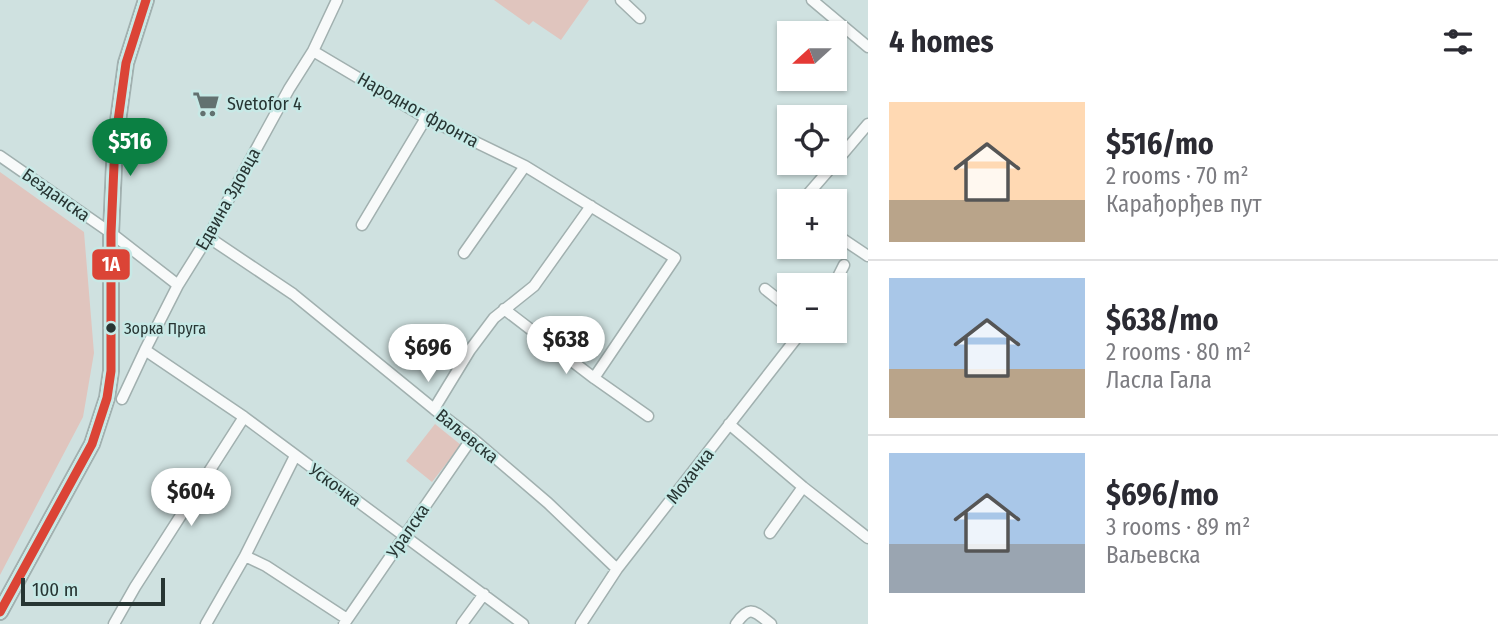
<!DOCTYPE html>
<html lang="en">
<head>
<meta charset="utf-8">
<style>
  body { margin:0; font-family:"Fira Sans Condensed",sans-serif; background:#f2f2f3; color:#2b2b33; height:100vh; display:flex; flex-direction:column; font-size:26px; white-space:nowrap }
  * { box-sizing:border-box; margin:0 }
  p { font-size:23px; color:#7c7c81 }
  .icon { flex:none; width:38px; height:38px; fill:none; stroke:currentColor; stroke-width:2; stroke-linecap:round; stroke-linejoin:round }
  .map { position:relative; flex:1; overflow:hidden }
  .sheet { display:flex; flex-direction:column; background:#fff; width:630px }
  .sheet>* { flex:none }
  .needle { width:46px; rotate:249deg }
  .controls { position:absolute; left:777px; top:21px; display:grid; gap:14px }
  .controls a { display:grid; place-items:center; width:70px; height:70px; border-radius:0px; background:#fff; box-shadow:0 2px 5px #0004; font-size:35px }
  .scale { position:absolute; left:21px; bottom:18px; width:144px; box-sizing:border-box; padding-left:7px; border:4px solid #273533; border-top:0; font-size:19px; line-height:24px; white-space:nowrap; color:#273533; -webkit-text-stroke:5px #c7e9e6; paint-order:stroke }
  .price { position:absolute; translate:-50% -60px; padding:0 16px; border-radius:24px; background:#fff; color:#222; font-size:23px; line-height:46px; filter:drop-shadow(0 2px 4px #0008) }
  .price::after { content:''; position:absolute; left:50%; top:42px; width:21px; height:16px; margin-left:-10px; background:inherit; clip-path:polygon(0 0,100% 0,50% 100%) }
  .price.on { background:#0b8043; color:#fff }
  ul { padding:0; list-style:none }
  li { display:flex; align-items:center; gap:21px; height:175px; padding:0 21px }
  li+li { border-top:2px solid #e1e1e2 }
  li span { display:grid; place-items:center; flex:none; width:196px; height:140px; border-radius:0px; color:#555 }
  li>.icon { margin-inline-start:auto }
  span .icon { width:84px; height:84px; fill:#fffc; stroke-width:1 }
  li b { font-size:30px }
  h2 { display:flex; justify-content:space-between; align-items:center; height:84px; padding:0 21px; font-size:30px }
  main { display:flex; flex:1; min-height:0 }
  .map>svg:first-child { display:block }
  .green { fill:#e0c5be }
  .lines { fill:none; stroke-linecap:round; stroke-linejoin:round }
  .minor-casing { stroke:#a1b0af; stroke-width:13 }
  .secondary-casing { stroke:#a1b0af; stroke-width:18 }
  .minor { stroke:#f8fafa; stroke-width:10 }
  .secondary { stroke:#f8fafa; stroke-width:14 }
  .bus-1-casing { stroke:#c7e9e6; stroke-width:14 }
  .bus-1 { stroke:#db4436; stroke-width:9 }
  .bus-dot { fill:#273533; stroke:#c7e9e6; stroke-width:2.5 }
  .labels { text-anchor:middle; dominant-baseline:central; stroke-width:5; stroke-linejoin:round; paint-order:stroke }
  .bus-label { font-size:16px; fill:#273533; stroke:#c7e9e6; text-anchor:start }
  .poi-label { font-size:18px; fill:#273533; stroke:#c7e9e6; text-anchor:start }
  .street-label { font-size:18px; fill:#273533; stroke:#c7e9e6 }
  .line-badge { stroke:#c7e9e6; stroke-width:2.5 }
  .badge-label { font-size:19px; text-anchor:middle; font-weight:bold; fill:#fff }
</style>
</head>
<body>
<main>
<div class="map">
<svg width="868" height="624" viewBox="0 0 868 624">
  <rect width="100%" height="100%" fill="#cfe1e0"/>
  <path class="green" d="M494 0H589L561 40 533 21 529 25Z
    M0 172 84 232 94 353 83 417 0 575Z
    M435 424 461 445 432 482 406 461Z"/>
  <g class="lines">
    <defs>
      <path id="minor" d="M621 0 640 18
        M812 0 868 47
        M313 51 426 118 525 166 675 258 594 378
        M0 156 111 233 178 285
        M835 163 868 124
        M802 201 835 163
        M362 225 426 118
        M835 234 868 256
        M208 237 293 294 434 409 472 438 548 503 617 569
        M464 253 525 166
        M834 285 844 265
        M765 289 789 308
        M504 309 594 378 648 416
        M145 350 244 417 523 624
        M122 399 145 350 178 285 208 237 289 89 313 51 337 0
        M434 409 470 350 494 318 534 286 591 206
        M729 424 803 487 868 538
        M770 533 803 487
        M245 556 266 566 347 619
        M114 624 135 587 244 417
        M206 624 245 556 295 456
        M344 624 472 438
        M462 624 484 594
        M581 624 617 569 802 331
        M736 624C750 604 754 611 771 624"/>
      <path id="secondary" d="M0 612 92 444 107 398 111 371V233L115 143 126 63 146 0"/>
    </defs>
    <use href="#minor" class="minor-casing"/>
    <use href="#secondary" class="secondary-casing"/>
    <use href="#minor" class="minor"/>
    <use href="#secondary" class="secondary"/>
    <defs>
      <path id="bus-1" d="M0 612 92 444 107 398 111 371V233L115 143 126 63 146 0"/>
    </defs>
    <use href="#bus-1" class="bus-1-casing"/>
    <use href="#bus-1" class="bus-1"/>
  </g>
  <defs>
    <symbol id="supermarket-bare" viewBox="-9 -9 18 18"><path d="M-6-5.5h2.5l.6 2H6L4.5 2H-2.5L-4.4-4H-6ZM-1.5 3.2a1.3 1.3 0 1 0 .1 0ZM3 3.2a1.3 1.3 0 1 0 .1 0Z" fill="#627170" stroke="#c7e9e6" stroke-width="2.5" paint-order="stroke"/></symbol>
  </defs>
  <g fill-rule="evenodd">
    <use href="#supermarket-bare" x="187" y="85" width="38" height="38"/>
  </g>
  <circle class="bus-dot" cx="111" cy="328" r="6"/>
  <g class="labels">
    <g class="bus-label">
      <text x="124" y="328">Зорка Пруга</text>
    </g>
    <g class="poi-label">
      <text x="227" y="104">Svetofor 4</text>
    </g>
    <g class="street-label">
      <text transform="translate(418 110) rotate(29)">Народног фронта</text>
      <text transform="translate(56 195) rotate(35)">Безданска</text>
      <text transform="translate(228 199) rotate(-61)">Едвина Здовца</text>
      <text transform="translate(467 436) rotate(39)">Ваљевска</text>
      <text transform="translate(690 476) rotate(-52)">Мохачка</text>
      <text transform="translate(335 485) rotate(36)">Ускочка</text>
      <text transform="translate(408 531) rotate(-56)">Уралска</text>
    </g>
  </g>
  <rect class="line-badge" x="91" y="248" width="40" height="33" rx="7" fill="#db4436"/>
  <g class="badge-label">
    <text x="111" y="271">1A</text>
  </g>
</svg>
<div class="controls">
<a><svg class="needle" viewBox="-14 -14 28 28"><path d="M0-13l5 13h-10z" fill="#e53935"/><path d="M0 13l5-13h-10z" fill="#7c7c81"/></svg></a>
<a><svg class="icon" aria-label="locate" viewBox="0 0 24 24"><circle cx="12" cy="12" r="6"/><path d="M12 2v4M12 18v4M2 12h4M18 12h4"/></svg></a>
<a>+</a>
<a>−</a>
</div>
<div class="scale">100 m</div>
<b class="price on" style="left:130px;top:178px">$516</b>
<b class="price" style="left:566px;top:376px">$638</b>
<b class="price" style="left:428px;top:384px">$696</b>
<b class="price" style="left:191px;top:528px">$604</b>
</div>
<section class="sheet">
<h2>4 homes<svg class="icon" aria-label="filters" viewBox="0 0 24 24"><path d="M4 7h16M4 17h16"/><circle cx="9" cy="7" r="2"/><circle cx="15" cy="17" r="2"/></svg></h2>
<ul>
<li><span style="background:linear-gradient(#ffd9b3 70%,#b9a48a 0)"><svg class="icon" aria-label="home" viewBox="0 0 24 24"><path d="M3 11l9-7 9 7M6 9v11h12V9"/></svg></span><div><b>$516/mo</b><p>2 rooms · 70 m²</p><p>Карађорђев пут</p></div></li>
<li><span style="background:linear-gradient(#a9c7e8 65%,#b9a48a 0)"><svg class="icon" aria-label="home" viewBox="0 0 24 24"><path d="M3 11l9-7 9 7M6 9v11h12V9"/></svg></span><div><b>$638/mo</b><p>2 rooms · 80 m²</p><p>Ласла Гала</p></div></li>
<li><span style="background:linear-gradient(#a9c7e8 65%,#9aa5b1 0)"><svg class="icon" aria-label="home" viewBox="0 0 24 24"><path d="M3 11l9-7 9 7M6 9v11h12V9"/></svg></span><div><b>$696/mo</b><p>3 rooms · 89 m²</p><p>Ваљевска</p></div></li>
</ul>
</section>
</main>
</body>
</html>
